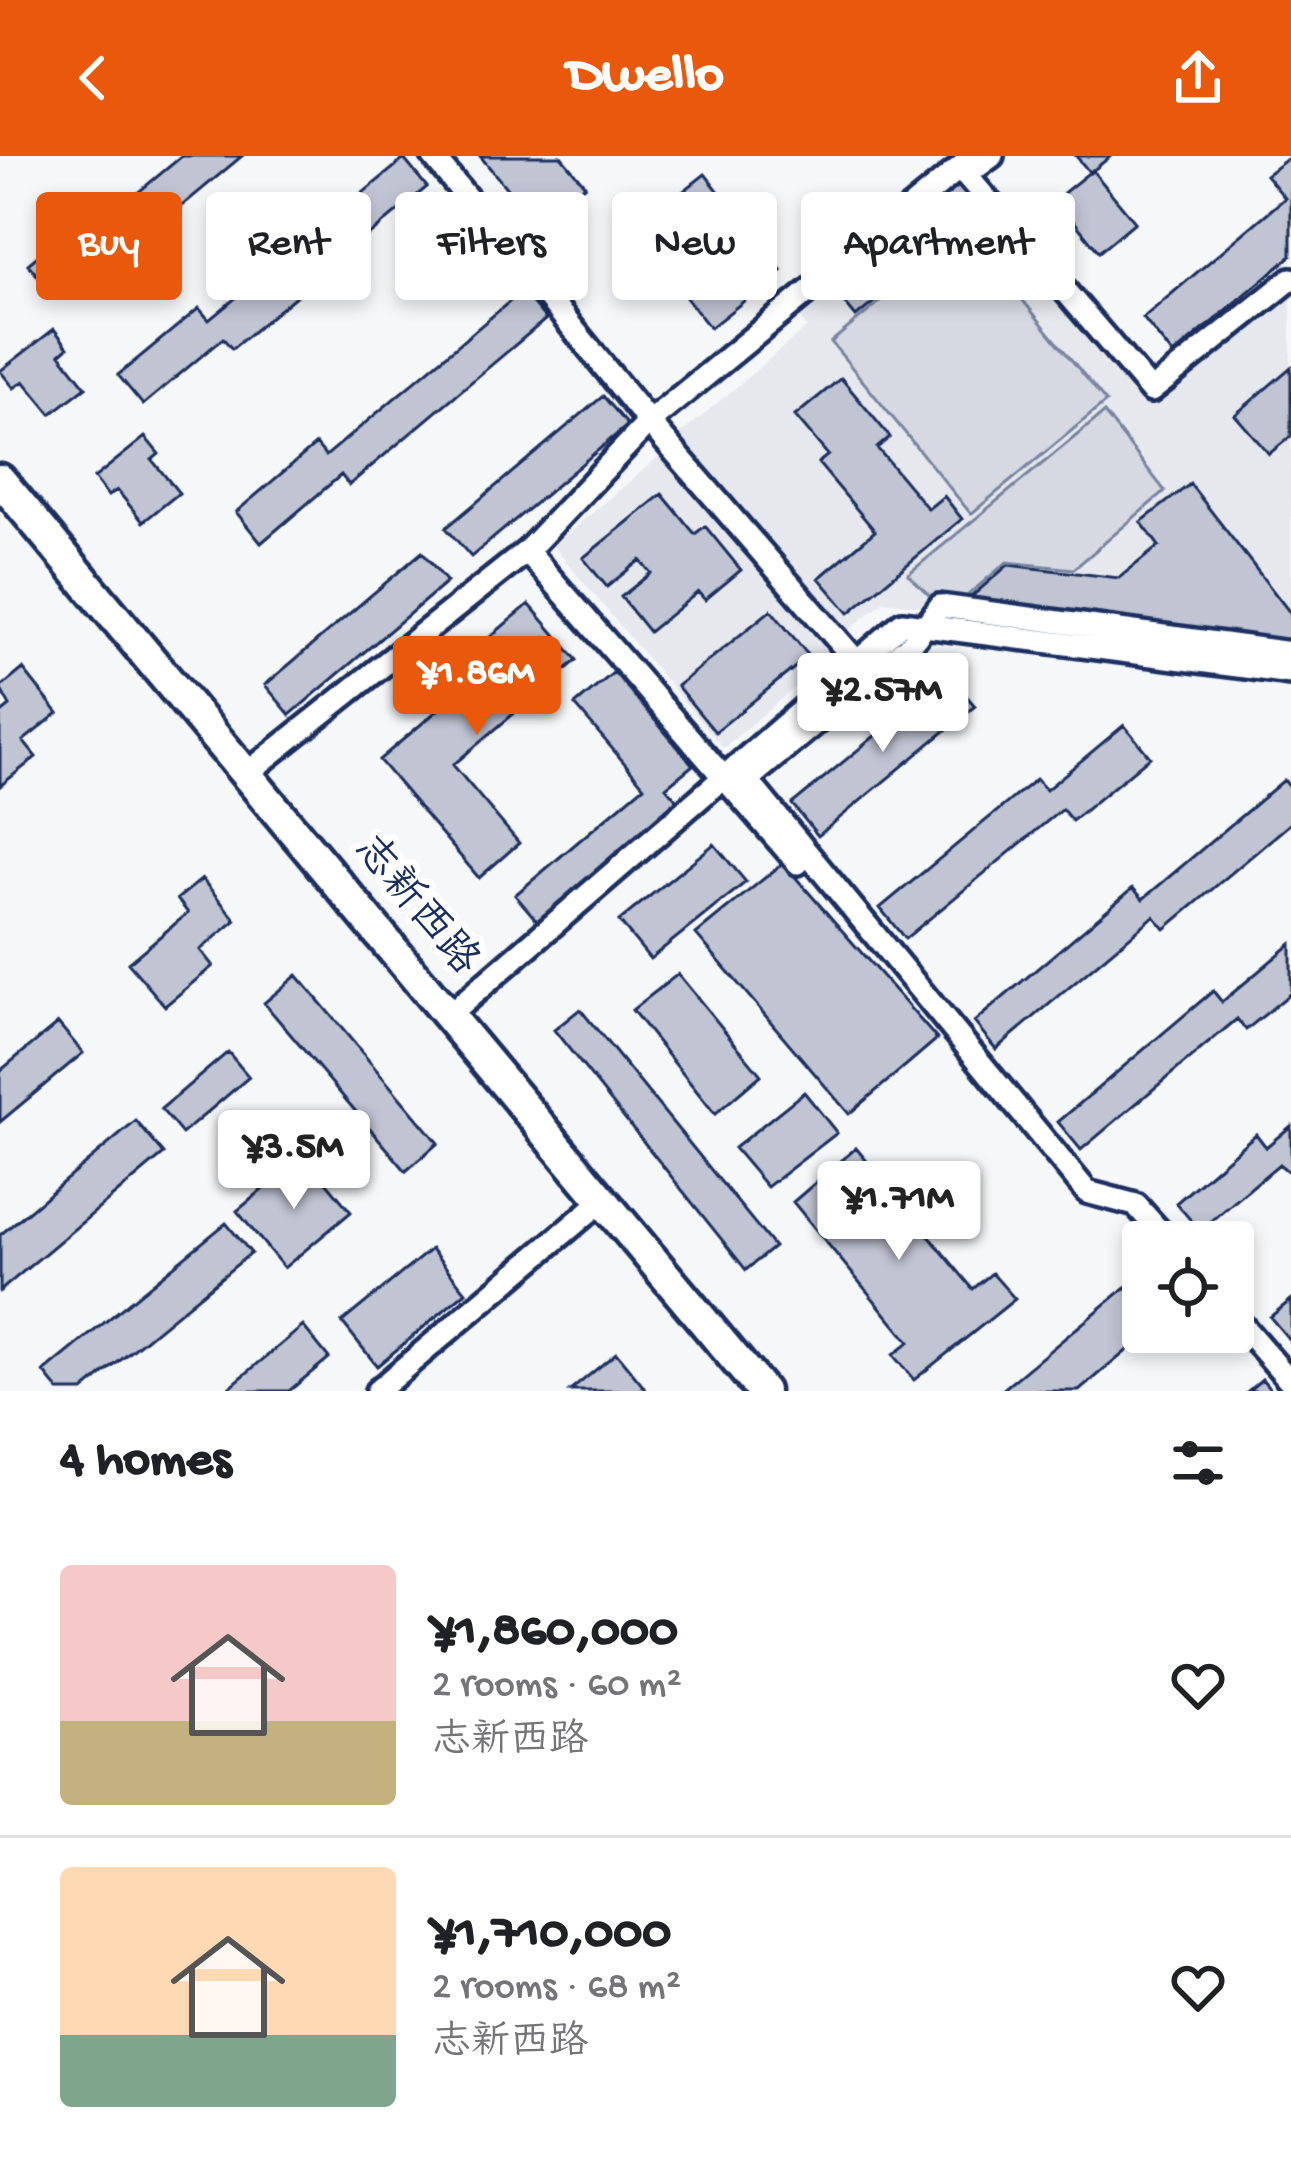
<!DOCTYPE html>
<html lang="en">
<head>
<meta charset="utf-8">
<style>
  body { margin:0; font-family:"Gochi Hand","LXGW WenKai TC",sans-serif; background:#f2f2f2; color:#202124; height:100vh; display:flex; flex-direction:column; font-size:45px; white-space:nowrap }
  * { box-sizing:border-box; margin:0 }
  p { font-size:39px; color:#757577 }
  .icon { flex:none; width:66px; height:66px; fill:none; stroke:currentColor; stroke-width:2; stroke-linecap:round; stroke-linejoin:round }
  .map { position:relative; height:1235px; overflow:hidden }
  .sheet { display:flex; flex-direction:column; background:#fff; flex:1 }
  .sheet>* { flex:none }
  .hud { position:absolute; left:36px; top:36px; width:1221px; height:108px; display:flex; gap:24px }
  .buttons { position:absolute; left:1122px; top:1065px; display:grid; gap:24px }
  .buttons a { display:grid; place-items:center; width:132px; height:132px; border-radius:12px; background:#fff; box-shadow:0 6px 18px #0003; font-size:60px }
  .price { position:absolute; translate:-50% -102px; padding:0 27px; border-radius:12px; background:#fff; color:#222; font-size:39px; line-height:78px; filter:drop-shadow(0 3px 6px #0008) }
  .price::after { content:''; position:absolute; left:50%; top:72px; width:36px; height:27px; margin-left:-18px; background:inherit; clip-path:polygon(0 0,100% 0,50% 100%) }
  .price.active { background:#ea580c; color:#fff }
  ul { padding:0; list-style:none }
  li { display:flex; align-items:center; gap:36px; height:300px; padding:0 60px }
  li+li { border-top:3px solid #e0e0e0 }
  li span { display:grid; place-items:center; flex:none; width:336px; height:240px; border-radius:12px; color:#555 }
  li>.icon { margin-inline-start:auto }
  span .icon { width:144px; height:144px; fill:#fffc; stroke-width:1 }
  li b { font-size:51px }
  h2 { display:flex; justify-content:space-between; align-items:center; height:144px; padding:0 60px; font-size:51px }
  .tag { padding:0 42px; border-radius:12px; background:#fff; box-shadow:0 6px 18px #0003; font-size:42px; line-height:108px }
  .tag.active { background:#ea580c; color:#fff }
  header { display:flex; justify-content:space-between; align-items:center; height:156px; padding:0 60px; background:#ea580c; color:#fff; font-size:54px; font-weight:700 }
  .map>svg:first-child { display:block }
  .built { fill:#e6e8ee }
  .green { fill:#d6d9e2; stroke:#7884a0; stroke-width:3 }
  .building { fill:#c0c4d3; stroke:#1b2f5e; stroke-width:3 }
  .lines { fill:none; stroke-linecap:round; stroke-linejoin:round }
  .street-casing { stroke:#1b2f5e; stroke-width:30 }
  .secondary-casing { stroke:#1b2f5e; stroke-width:39 }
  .street { stroke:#fff; stroke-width:21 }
  .secondary { stroke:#fff; stroke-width:30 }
  .labels { text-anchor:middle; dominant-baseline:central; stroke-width:12; stroke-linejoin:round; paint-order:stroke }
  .street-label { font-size:42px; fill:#1b2f5e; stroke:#fff }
</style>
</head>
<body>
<header><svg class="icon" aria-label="back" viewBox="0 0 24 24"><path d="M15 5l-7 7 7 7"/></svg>Dwello<svg class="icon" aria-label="share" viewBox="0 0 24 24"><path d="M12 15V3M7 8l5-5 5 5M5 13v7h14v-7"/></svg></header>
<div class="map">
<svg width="1291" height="1235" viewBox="0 0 1291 1235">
  <rect width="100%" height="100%" fill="#f6f7f9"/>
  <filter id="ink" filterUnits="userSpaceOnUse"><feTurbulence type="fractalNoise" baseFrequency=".00833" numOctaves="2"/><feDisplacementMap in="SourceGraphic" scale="24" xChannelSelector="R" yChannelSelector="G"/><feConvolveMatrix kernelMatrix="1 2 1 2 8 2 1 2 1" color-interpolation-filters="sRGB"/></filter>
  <g filter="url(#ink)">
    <path class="built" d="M966 19 1150 235 1291 123V497L884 445 848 475 677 281 807 171 794 155Z
      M662 298 832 500 723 592 553 390Z"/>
    <path class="green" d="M966 75 1106 246 971 358 831 186Z
      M1104 257 1165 335 1074 413 1007 406 969 438 966 453 940 450 908 418Z"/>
    <path class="building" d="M182 0H242L141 84 132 73 53 139 28 108 107 42 117 54Z
      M480 0H561L585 29 537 69Z
      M1076 0H1111L1090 17Z
      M1291 0V100L1173 199 1143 162 1285 42 1266 19Z
      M404 3 427 31 232 193 223 182 143 249 118 219 199 152 209 164Z
      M1092 14 1135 66 1099 96 1056 43Z
      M705 18 782 115 710 172 633 75Z
      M966 23 1017 84 994 103 966 70 856 161 833 133Z
      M522 135 546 163 349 329 341 319 261 387 236 356 316 288 326 300Z
      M54 173 68 191 60 198 86 231 51 258 24 225 14 232 0 215Z
      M1291 211V280L1269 298 1235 259Z
      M841 222 890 281 877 292 928 353 944 340 962 363 849 457 819 422 875 375 818 307 828 299 795 260Z
      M603 240 628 269 471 401 446 372Z
      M145 281 159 298 152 304 179 337 143 366 117 334 108 340 94 322Z
      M1190 328 1291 458V491L976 453 972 440 1008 409 1119 422 1159 390 1141 366Z
      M662 338 695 378 705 370 741 414 705 444 698 436 649 476 621 441 651 417 640 404 607 431 583 402Z
      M422 396 447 426 290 559 265 529Z
      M529 448 577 504 453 609 519 687 479 722 379 604 498 503 484 486Z
      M771 454 809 500 715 576 677 530Z
      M23 513 58 557 23 585 36 601 0 630V558L10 550 0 532Z
      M614 516 693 609 666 631 678 645 538 766 515 739 644 630 575 549Z
      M949 519 975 550 818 680 792 648Z
      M1124 569 1150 601 1072 665 1062 653 905 783 880 752 1036 623 1046 634Z
      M1284 624 1291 633V667L1165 773 1154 760 996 893 974 866 1133 732 1143 743Z
      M714 688 746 726 650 803 619 765Z
      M783 707 937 883 849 958 696 778Z
      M202 723 236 764 200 794 213 810 165 850 128 807 188 757 177 743Z
      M1291 788V837L1246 874 1237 863 1081 994 1058 966 1213 835 1222 846Z
      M678 818 761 919 715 958 632 854Z
      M297 819 438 987 406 1015 264 847Z
      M580 853 774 1091 746 1114 554 874Z
      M58 867 83 897 0 966V915Z
      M228 896 249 921 182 978 161 953Z
      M804 936 837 977 767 1031 734 992Z
      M136 965 164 998 0 1135V1079Z
      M1291 970V1018L1279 1008 1200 1075 1176 1047 1256 978 1266 991Z
      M856 992 973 1133 992 1117 1015 1143 914 1224 893 1199 909 1186 793 1046Z
      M304 999 351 1056 284 1112 237 1055Z
      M226 1067 251 1097 83 1235H59L44 1216Z
      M431 1093 466 1136 377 1210 342 1166Z
      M1143 1117V1176H1149L1079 1235H1001Z
      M1291 1144V1186L1270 1161Z
      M303 1170 329 1202 289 1235H225Z
      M616 1197 647 1235H570Z
      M1262 1223 1272 1235H1248Z"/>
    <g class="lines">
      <defs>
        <path id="street" d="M433 0 649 266 857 506
          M992 0 966 19 1151 235 1291 123
          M527 395 798 707
          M246 618 527 395 649 266 974 0
          M450 858 902 467 1291 517
          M1169 1086 1136 1049 1087 1036 747 624 912 487 940 450 1291 497
          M1233 1159 1291 1226
          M377 1235 605 1042"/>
        <path id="secondary" d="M0 324 762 1235"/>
      </defs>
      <use href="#street" class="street-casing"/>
      <use href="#secondary" class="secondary-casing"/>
      <use href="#street" class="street"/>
      <use href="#secondary" class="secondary"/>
    </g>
  </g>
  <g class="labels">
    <g class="street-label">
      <text transform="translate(414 751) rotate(50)">志新西路</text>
    </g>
  </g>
</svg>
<div class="buttons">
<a><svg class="icon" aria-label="locate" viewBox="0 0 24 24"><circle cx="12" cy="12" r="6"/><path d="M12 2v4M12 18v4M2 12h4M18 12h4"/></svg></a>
</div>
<b class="price active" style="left:477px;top:582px">¥1.86M</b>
<b class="price" style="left:883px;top:599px">¥2.57M</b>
<b class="price" style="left:294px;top:1056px">¥3.5M</b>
<b class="price" style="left:899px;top:1107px">¥1.71M</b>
<div class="hud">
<a class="tag active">Buy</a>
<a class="tag">Rent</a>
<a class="tag">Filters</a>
<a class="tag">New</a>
<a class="tag">Apartment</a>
</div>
</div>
<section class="sheet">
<h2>4 homes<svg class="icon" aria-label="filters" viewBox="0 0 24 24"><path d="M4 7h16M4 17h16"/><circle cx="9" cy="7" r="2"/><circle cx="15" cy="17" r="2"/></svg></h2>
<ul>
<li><span style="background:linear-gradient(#f6c9c9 65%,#c2b280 0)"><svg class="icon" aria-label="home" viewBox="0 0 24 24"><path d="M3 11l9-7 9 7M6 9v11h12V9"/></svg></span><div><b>¥1,860,000</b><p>2 rooms · 60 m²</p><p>志新西路</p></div><svg class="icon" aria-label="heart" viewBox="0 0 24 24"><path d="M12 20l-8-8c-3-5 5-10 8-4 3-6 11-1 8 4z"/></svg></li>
<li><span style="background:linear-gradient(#ffd9b3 70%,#7fa58c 0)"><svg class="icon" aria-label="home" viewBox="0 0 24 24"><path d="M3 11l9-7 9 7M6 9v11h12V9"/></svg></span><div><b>¥1,710,000</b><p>2 rooms · 68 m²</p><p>志新西路</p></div><svg class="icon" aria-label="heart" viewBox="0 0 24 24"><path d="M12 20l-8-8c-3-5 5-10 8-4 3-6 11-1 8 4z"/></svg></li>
</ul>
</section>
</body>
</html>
